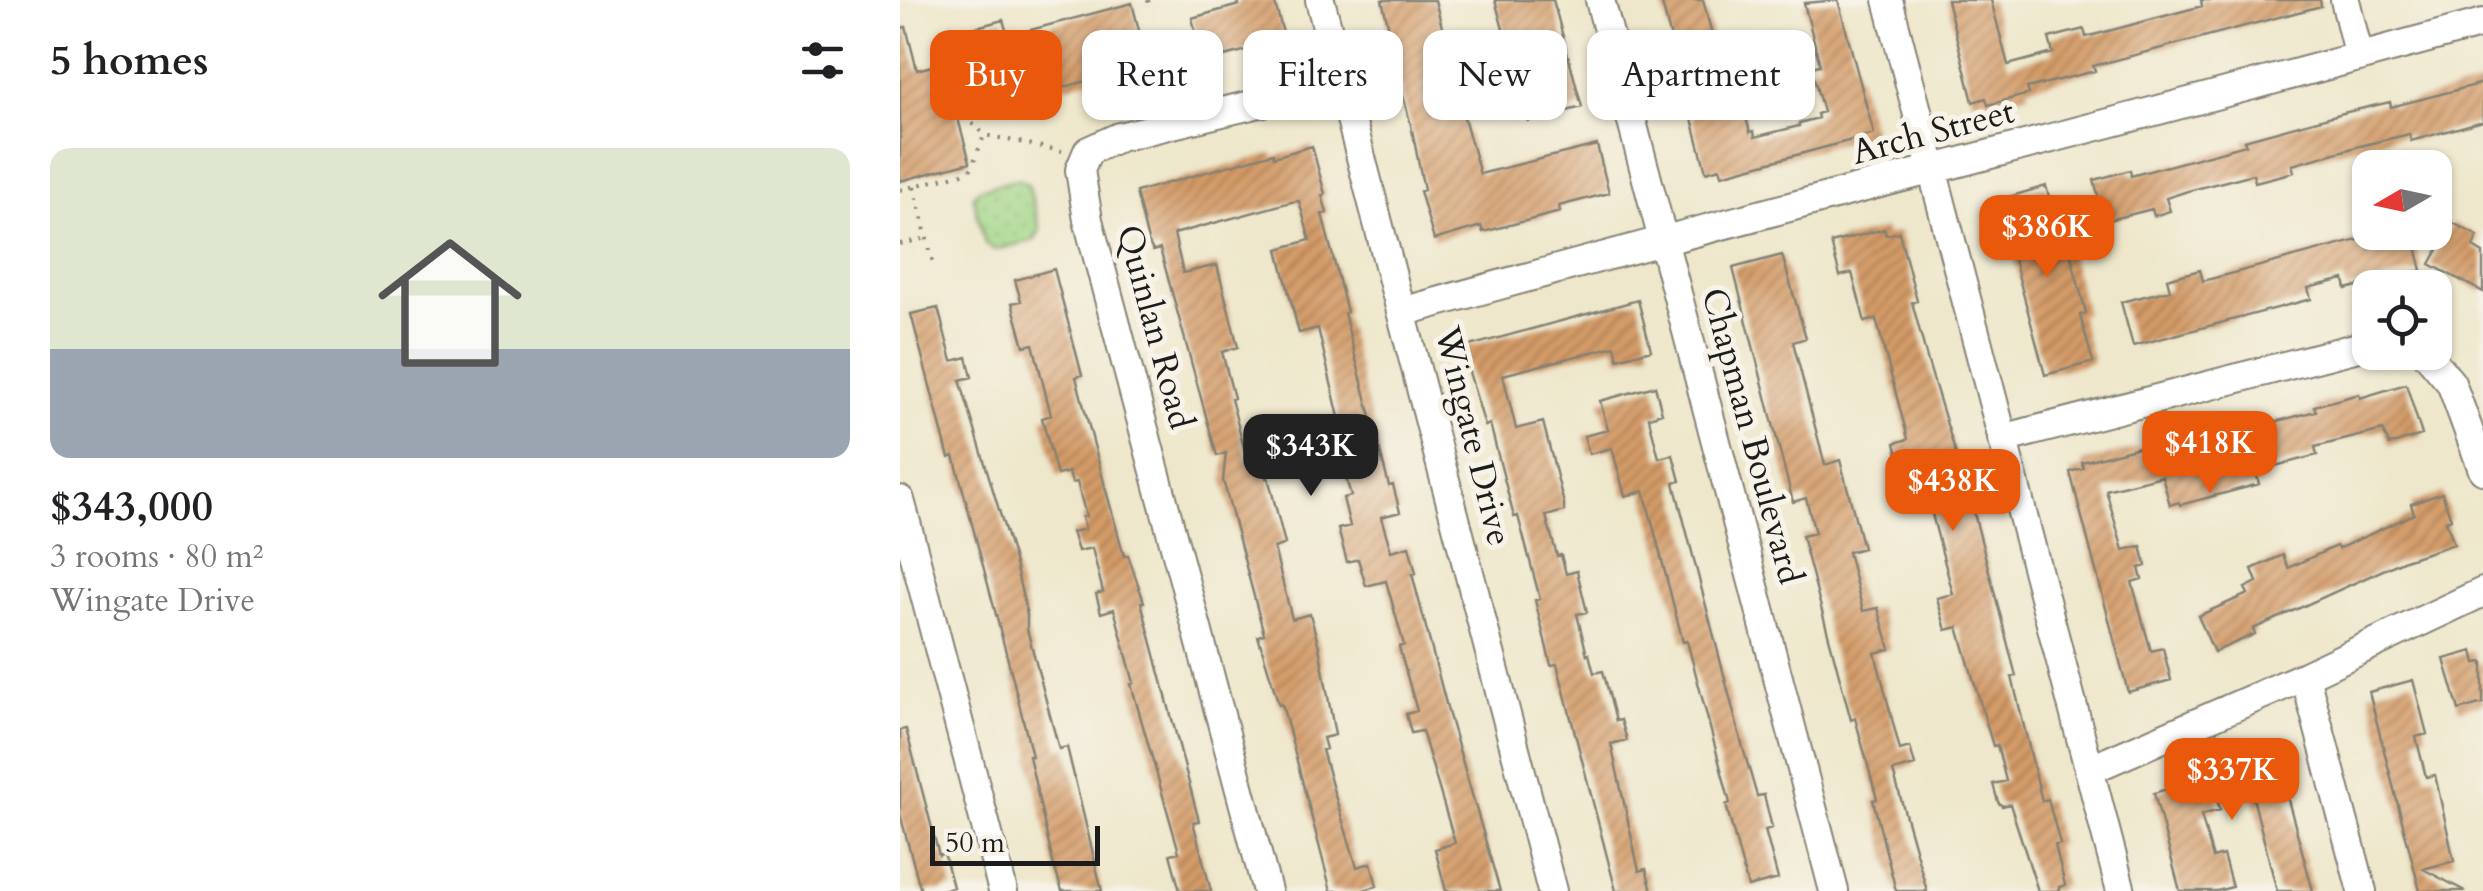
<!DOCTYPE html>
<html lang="en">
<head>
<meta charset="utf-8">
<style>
  body { margin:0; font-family:Cardo,serif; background:#f6f6f6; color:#202124; height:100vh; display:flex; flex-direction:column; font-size:38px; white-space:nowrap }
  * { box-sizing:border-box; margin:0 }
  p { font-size:32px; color:#757577 }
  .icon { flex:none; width:55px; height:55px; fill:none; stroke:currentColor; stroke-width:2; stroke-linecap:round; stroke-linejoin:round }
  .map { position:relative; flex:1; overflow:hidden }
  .details { display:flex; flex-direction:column; background:#fff; width:900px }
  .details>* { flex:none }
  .banner { position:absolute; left:30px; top:30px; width:950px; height:90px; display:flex; gap:20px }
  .needle { width:65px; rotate:261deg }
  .tools { position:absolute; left:1452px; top:150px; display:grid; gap:20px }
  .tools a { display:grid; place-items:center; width:100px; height:100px; border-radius:20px; background:#fff; box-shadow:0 2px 8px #0004; font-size:50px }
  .scale { position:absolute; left:30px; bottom:25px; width:170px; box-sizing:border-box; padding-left:10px; border:5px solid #1c1c1c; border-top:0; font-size:28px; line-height:35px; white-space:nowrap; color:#1c1c1c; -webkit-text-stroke:8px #f7f3e8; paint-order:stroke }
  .price { position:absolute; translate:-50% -85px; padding:0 22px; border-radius:20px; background:#ea580c; color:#fff; font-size:32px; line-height:65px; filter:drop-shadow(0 2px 5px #0008) }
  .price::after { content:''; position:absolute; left:50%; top:60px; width:30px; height:22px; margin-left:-15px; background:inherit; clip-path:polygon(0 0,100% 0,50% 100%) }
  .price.active { background:#222; color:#fff }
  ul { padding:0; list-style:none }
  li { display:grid; align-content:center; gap:20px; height:530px; padding:0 50px }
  li span { display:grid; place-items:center; height:310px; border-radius:20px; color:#555 }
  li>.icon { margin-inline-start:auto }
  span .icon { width:180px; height:180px; fill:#fffc; stroke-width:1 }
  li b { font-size:42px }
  h2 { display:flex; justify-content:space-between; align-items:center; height:120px; padding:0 50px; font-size:42px }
  .tag { padding:0 35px; border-radius:20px; background:#fff; box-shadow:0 2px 8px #0004; font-size:35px; line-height:90px }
  .tag.active { background:#ea580c; color:#fff }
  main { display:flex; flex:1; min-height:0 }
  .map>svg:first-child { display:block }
  .park { fill:url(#park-dots); stroke:#5e7951; stroke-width:2.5 }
  .building { fill:url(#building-hatch) }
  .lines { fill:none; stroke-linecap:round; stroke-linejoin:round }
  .minor-casing { stroke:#858274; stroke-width:32 }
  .path { stroke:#858274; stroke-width:4; stroke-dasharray:2.5 8; stroke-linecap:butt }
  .minor { stroke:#fff; stroke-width:28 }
  .labels { text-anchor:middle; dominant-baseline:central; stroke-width:10; stroke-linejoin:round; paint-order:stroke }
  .street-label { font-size:35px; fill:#1c1c1c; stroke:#f7f3e8 }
</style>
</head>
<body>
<main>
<section class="details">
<h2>5 homes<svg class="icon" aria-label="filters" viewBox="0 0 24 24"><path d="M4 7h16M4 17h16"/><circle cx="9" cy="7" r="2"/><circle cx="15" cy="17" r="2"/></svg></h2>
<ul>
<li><span style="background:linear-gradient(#dfe7d0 65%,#9aa5b1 0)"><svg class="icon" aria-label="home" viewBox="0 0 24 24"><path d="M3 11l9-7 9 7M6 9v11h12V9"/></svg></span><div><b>$343,000</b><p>3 rooms · 80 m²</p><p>Wingate Drive</p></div></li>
</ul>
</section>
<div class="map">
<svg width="1583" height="891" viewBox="0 0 1583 891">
  <defs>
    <pattern id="park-dots" width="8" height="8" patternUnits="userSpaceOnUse" patternTransform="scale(2.5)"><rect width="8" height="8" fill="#a1d686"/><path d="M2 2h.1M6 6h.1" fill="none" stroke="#8ab773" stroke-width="1.8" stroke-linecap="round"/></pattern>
    <pattern id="building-hatch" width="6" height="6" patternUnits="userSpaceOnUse" patternTransform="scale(2.5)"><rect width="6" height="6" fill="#d49b68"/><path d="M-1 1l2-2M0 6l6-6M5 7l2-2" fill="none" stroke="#ab7e55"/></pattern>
  </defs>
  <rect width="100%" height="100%" fill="#f7f3e8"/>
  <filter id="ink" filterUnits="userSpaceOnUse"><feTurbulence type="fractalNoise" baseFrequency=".01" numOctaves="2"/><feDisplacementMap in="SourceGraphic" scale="20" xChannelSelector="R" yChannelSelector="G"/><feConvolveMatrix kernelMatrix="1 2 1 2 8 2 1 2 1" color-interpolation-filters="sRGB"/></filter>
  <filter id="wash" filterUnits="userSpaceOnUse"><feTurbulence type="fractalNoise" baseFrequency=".0048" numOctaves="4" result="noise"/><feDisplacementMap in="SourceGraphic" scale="40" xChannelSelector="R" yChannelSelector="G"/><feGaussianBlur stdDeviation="2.25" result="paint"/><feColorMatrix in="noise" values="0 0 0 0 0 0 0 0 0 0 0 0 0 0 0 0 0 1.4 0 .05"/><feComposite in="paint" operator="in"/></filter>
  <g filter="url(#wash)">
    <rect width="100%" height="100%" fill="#eee7cb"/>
    <path class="park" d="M118 179 128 184 140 229 135 240 95 250 85 244 73 196 79 189Z"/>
    <g id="blocks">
      <path class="building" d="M338 0H374L385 40 317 58 313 43 299 46 292 18 339 5Z
        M482 0H535L546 43H543L580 174 697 145 709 193 659 206 660 212 583 232 581 226 534 240 520 191 524 190 511 125 485 31 489 29Z
        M595 0H653L682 107 628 121Z
        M761 0H803L828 96 839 92 850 132 854 131 855 137 899 126V123L918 118 917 114 923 112 911 67 920 65 904 3 938 0 974 134 822 175 820 168 806 172Z
        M1047 0H1091L1108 65 1153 53 1149 38 1184 29 1186 37 1302 6 1301 0H1420L1421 6 1193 66 1195 71 1127 88 1129 94 1088 105 1086 98 1073 102Z
        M232 3 248 65 57 115 70 162 0 181V28L6 27 17 70 66 57 64 46 77 43 73 28 103 20 108 36Z
        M1583 83V121L1511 141 1509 134 1460 146 1392 165 1394 172 1355 182 1353 174 1288 191 1266 198 1270 211 1254 216 1252 209 1205 221 1194 180 1230 170 1231 176 1346 145 1344 140 1447 112 1490 102 1491 107Z
        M412 146 425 194 422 195 427 213 422 214 447 312 444 313 489 486 493 485 500 512 481 517 491 551 509 546 516 573 512 574 549 715 600 891H546L535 849 555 843 522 731 511 733 506 714 517 711 499 647 504 645 486 581 466 586 458 559 447 562 438 529 450 526 443 498 451 496 443 467 455 464 446 429 442 430 418 328 399 333 378 249 410 240 399 201 391 202 274 234 283 273 317 265 338 347 322 352 334 398 331 399 348 463 351 462 352 466 362 464 366 478 368 477 385 544 374 548 392 619 410 614 419 647 435 735 423 738 426 749 422 750 433 789 457 867 471 863 477 886 461 891H431L382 704 379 705 358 636 364 634 323 480 326 453 317 456 260 249 253 251 248 241 236 192 373 153 374 157Z
        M1146 186 1159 234 1165 233 1186 313 1180 315 1193 362 1145 375 1098 200Z
        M1553 223 1578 236 1573 247 1583 253V292L1530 264Z
        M984 229 986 235 999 232 1017 301 1012 302 1028 362 1075 517 1116 676 1112 677 1142 801 1148 799 1160 844 1155 845 1165 885 1159 887 1160 891H1138L1110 804 1102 806 1098 802 1093 784 1106 781 1097 745 1093 746 1058 627 1046 630 1037 598 1053 594 1023 480 1006 484 995 443 1008 439 976 319 965 322 952 273 940 276 931 243Z
        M1464 232H1512L1522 270 1446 289 1444 279 1408 288 1411 299 1233 346 1221 302 1270 290 1267 279 1300 270 1303 281 1466 238Z
        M882 255 906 338 893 342 925 465 940 460 963 548 948 552 963 611 978 608 990 649 975 653 1000 750 1010 747 1015 765 993 771 1027 891H996L973 800 977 799 955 718 951 720 902 536 915 533 906 498 893 502 833 268Z
        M154 269 182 375 176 377 207 494 224 556 228 555 244 602H241L299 821 293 822 311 891H280L270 854 279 852 231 684 234 683 214 609 201 613 196 594 203 592 192 548 178 551 172 532 185 529 182 517 186 516 177 482 172 483 169 472 157 475 142 418 151 415 133 344 124 346 112 303 121 301 115 280Z
        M738 300 751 350 718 359 715 346 603 375 616 429 643 422 664 504V511L646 516 657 556 661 555 666 574 677 571 687 612 677 614 687 655 689 654 694 673 703 671 716 721 721 720 727 740 711 744 739 871 746 869 752 891H716L657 664 651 665 635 600 640 599 618 516 614 517 590 424 585 426 562 348Z
        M38 308 52 361 67 357 72 377 60 380 114 560 127 615V629L159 749 167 747 202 891H162L153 863 129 756H132L113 679 54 456 49 458 11 314Z
        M1506 384 1522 435 1489 445 1483 430 1415 447 1417 455 1356 471 1359 484 1280 505 1279 502 1270 505 1262 476 1206 490 1223 550 1241 546 1246 566 1239 568 1242 579 1232 582 1251 651 1263 648 1271 680 1228 692 1170 472 1183 468 1182 462 1239 447 1242 457 1416 411 1414 406 1459 394 1460 398Z
        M755 386 762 413 749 417 750 423 759 458 773 455 780 481 774 483 843 748 857 796 864 795 872 828 865 830 878 879 848 887 826 805 830 803 787 641 783 642 744 491 725 496 712 448 689 454 684 436 708 430 700 401Z
        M1542 493 1551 519 1546 521 1554 544 1505 560 1353 629 1355 634 1314 652 1298 616 1348 594 1345 588 1357 582 1352 569 1383 555 1388 568 1436 546 1438 549 1514 514 1511 504Z
        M1573 651 1576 663 1583 662V703L1559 710 1544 659Z
        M1513 680 1527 734 1516 737 1526 777 1535 775 1554 861 1523 869 1565 891H1520L1469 692Z
        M6 729 39 855 44 853 53 887 39 891H21L0 814V730Z
        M1373 745 1413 891H1377L1350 786 1316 795 1320 810 1301 815 1313 858 1323 855 1332 887 1317 891H1280L1254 793 1267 789 1266 784 1325 767 1323 758Z"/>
    </g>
  </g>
  <g filter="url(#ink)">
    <use href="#blocks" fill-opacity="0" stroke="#858274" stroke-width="2.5"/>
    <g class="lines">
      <defs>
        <path id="minor" d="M420 0 652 891
          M700 0 934 891
          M988 0 1221 891
          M1445 0 1459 57
          M502 312C861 211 1223 122 1583 23
          M1525 352 1551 383 1583 470
          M1102 439 1470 344
          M0 500 103 891
          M1405 676 1462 891
          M1189 770 1405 676 1583 592
          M367 891 188 220 180 170 188 151 219 137 442 83"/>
      </defs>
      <use href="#minor" class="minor-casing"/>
      <path class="path" d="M248 0 250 7
        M72 123 85 135 162 151
        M14 187 33 263
        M0 190 70 171 84 136
        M0 244 27 238"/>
      <use href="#minor" class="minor"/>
    </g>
  </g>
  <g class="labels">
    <g class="street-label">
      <text transform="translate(1033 132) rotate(-15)">Arch Street</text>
      <text transform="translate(255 327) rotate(75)">Quinlan Road</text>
      <text transform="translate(573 436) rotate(76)">Wingate Drive</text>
      <text transform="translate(852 436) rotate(75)">Chapman Boulevard</text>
    </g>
  </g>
</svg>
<div class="tools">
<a><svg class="needle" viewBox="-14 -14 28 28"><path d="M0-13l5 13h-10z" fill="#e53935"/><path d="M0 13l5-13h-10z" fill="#757577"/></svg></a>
<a><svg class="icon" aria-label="locate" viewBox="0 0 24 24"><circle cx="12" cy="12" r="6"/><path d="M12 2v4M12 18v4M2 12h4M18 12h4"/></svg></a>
</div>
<div class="scale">50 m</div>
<b class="price" style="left:1147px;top:280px">$386K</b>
<b class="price" style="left:1310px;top:496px">$418K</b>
<b class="price active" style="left:411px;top:499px">$343K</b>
<b class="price" style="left:1053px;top:534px">$438K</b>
<b class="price" style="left:1332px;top:823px">$337K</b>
<div class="banner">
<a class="tag active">Buy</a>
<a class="tag">Rent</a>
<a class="tag">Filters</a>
<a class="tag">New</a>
<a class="tag">Apartment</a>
</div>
</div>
</main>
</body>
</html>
